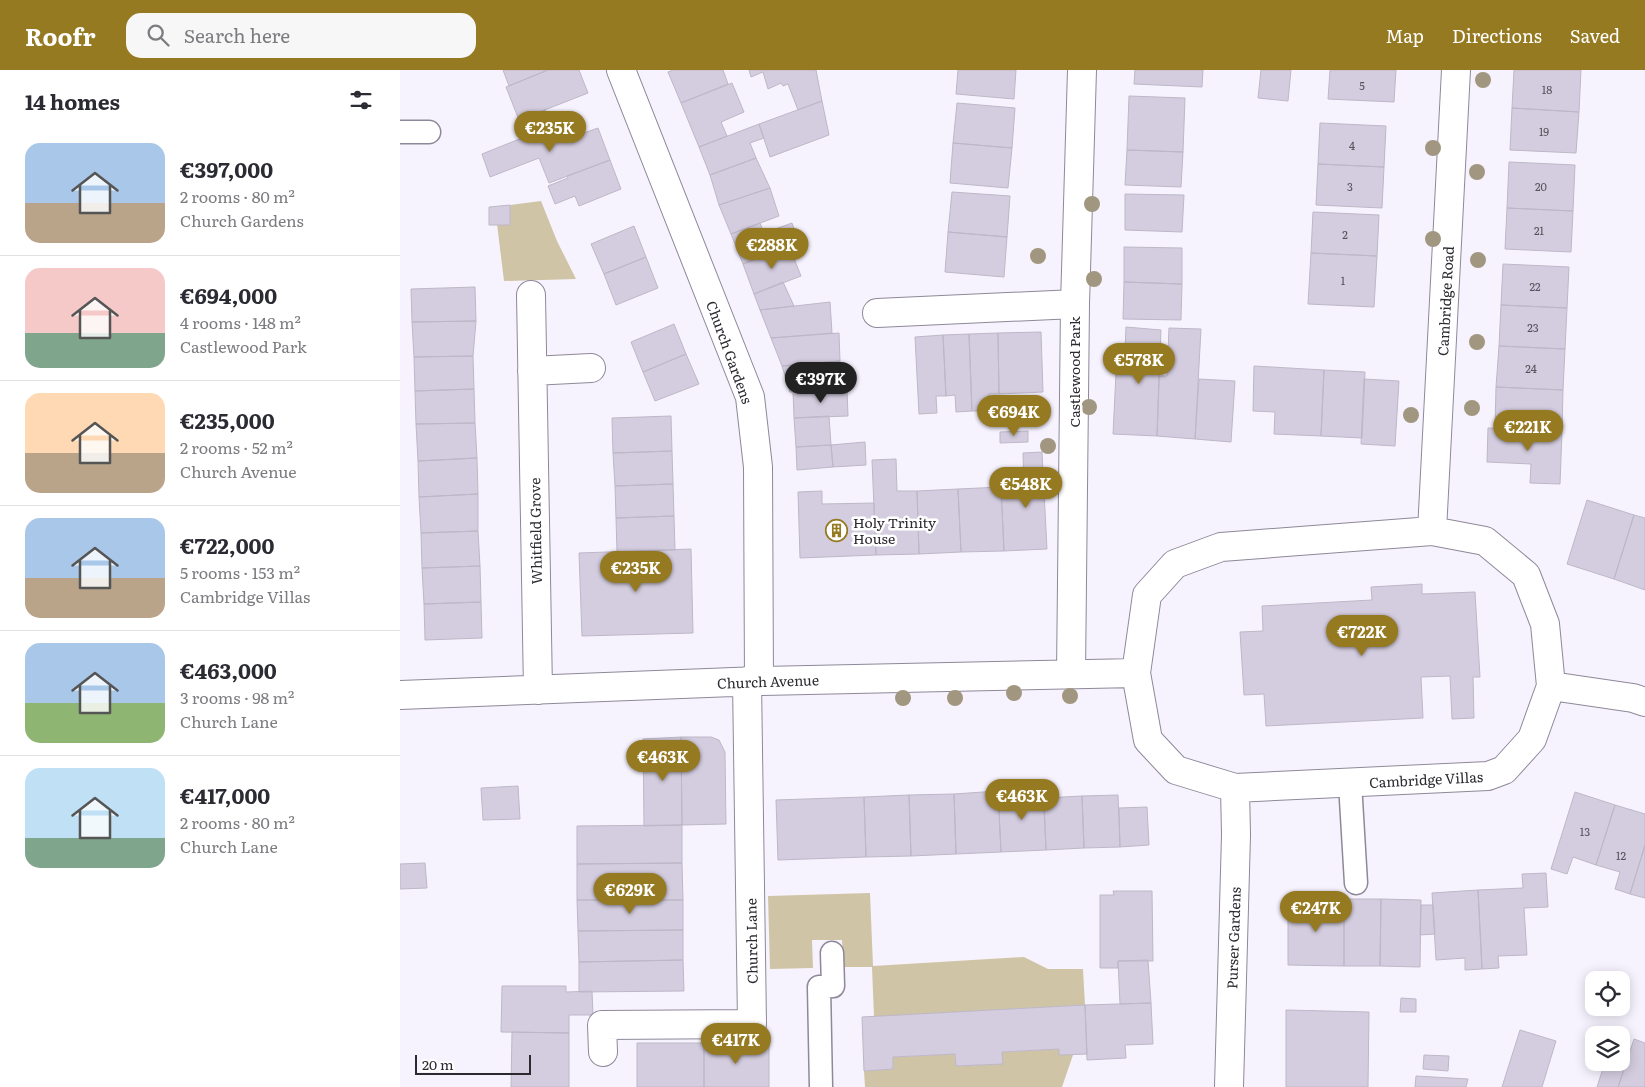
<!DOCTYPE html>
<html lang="en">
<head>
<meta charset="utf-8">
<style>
  body { margin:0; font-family:Literata,serif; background:#f7f7f7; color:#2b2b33; height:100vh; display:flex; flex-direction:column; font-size:19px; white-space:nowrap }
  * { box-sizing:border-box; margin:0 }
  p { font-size:16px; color:#7c7c81 }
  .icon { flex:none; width:28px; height:28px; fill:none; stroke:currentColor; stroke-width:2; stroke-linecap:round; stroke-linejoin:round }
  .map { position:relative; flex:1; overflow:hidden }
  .side { display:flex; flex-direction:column; background:#fff; width:400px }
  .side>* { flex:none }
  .fabs { position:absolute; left:1185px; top:901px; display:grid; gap:10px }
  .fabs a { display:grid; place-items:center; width:45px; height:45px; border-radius:10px; background:#fff; box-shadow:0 2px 12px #0003; font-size:25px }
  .scale { position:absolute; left:15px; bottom:12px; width:116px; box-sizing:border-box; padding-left:5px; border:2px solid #2c2930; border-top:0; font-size:14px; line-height:18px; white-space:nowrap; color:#2c2930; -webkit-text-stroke:4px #fff; paint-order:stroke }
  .price { position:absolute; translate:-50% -42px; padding:0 11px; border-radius:18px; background:#967a22; color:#fff; font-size:16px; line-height:32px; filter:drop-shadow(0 1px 2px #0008) }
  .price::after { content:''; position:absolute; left:50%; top:30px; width:15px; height:11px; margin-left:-8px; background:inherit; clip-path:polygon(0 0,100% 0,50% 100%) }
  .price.selected { background:#222; color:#fff }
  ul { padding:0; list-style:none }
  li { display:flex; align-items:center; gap:15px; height:125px; padding:0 25px }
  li+li { border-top:1px solid #e1e1e2 }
  li span { display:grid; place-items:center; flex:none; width:140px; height:100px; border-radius:15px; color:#555 }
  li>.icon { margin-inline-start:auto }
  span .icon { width:60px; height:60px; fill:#fffc; stroke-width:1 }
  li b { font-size:21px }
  h2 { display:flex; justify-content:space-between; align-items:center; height:60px; padding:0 25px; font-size:21px }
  header { display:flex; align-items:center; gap:30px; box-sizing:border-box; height:70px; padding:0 25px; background:#967a22; color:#fff }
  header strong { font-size:24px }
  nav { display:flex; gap:28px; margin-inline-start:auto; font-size:18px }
  .search { width:350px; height:45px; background:#f7f7f7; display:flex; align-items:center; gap:12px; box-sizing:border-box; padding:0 18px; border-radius:15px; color:#7c7c81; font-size:19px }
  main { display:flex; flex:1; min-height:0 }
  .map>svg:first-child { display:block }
  .green { fill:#d0c4a6 }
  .building { fill:#d4cddf; stroke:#bdb7c8 }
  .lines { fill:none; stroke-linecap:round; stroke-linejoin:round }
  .lane-casing { stroke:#8e8899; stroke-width:25 }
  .street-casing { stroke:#8e8899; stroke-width:30 }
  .lane { stroke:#fff; stroke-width:22 }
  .street { stroke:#fff; stroke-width:28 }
  .tree { fill:#a19680 }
  .labels { text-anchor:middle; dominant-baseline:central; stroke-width:5; stroke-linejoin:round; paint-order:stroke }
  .number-label { font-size:11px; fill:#56525c }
  .street-label { font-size:14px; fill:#2c2930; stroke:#fff }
  .poi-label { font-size:14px; fill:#2c2930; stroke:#fff; text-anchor:start }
</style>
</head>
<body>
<header>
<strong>Roofr</strong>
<div class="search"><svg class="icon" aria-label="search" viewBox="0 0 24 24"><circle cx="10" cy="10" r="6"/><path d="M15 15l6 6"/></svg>Search here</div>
<nav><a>Map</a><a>Directions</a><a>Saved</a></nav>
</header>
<main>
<section class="side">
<h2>14 homes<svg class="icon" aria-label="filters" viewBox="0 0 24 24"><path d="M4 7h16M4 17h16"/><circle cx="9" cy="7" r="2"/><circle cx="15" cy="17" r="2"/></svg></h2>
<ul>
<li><span style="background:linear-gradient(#a9c7e8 60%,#b9a48a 0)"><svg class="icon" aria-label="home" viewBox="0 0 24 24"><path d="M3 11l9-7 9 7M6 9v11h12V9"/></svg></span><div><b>€397,000</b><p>2 rooms · 80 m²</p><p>Church Gardens</p></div></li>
<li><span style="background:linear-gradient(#f6c9c9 65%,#7fa58c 0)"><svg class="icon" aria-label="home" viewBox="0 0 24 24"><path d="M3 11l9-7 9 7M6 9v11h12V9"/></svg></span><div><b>€694,000</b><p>4 rooms · 148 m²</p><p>Castlewood Park</p></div></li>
<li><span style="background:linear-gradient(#ffd9b3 60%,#b9a48a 0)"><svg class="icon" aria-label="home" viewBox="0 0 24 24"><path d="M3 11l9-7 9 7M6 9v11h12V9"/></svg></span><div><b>€235,000</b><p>2 rooms · 52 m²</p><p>Church Avenue</p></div></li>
<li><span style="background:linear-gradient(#a9c7e8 60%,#b9a48a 0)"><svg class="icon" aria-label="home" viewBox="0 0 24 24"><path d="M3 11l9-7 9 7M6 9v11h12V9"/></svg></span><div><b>€722,000</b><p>5 rooms · 153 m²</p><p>Cambridge Villas</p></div></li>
<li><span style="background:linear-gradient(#a9c7e8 60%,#8fb573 0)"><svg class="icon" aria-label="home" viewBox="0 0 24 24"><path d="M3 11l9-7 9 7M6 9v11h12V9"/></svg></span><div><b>€463,000</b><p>3 rooms · 98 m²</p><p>Church Lane</p></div></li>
<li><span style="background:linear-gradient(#bfe0f5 70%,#7fa58c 0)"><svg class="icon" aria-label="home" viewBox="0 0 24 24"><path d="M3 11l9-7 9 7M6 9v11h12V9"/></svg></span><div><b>€417,000</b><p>2 rooms · 80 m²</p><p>Church Lane</p></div></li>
</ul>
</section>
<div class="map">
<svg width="1245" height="1017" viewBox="0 0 1245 1017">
  <rect width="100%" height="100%" fill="#f7f3fe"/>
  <path class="green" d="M141 131 157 171 176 209 104 211 97 154H110V135Z
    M470 823 473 896 624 887 648 899H683L685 935 474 947 472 897H443L442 870H412L413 898 370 899 368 826Z
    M659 979 660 985H673L662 1017H465L464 1001 493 999V987L555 984 556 996 602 994V982Z"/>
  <path class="building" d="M103 0H148L109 16Z
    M148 0H179L188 23 119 50 106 17Z
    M273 0H323L328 14 281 33 268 2Z
    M349 0H416L422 31 398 40 388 14 383 16 381 13 368 19 363 2 351 7Z
    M558 0H616L614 29 556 24Z
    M735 0H803L802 17 734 14Z
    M861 0H891L888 31 858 28Z
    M930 0H996L994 32 928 29Z
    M1114 0H1181L1179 42 1112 38Z
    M332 13 344 42 321 52 327 66 299 77 281 33Z
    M729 26 785 28 783 82 727 80Z
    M422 31 429 65 370 87 359 54Z
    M557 33 615 38 612 78 553 73Z
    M1112 38 1179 42 1176 83 1110 80Z
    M145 40 151 53 124 63 119 50Z
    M920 53 986 56 984 97 918 94Z
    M157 54 164 70 198 58 210 90 149 113 139 88 90 107 82 84Z
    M359 54 364 68 350 73 356 88 310 105 299 77Z
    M553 73 612 78 608 118 550 113Z
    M727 80 783 82 781 117 725 115Z
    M356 88 370 118 319 135 310 105Z
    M210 90 221 119 179 136 175 126 155 134 148 116 168 108 167 106Z
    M1109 92 1175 95 1173 141 1107 138Z
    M918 94 984 97 982 138 916 135Z
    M370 118 379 146 331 164 319 135Z
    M552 122 610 126 607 167 548 162Z
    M725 124 784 125 782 162 725 160Z
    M110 135V155H89V137Z
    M1107 138 1173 141 1171 182 1105 179Z
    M913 142 979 145 977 186 911 183Z
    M360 153 364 163 392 153 399 173 343 194 331 164Z
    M234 156 246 187 204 204 191 174Z
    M548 162 607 167 604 207 545 202Z
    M389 176 401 206 354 224 343 194Z
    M724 177 782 178V214L724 212Z
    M911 183 977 186 974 237 908 234Z
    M246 187 258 218 216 235 204 204Z
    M1103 194 1169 197 1167 238 1101 235Z
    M383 212 394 236 360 240 354 224Z
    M724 212 782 214 781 250 723 249Z
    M75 217 76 251 12 252 11 219Z
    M430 232 432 263 371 268 360 240Z
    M1101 235 1167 238 1165 279 1099 276Z
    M76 251 73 286 14 287 12 252Z
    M274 254 286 284 243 302 231 272Z
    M726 257 761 260 757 366 713 364 716 303H724Z
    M769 258 801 259 795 369 757 366 759 306H767Z
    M641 262 643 322 599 324 598 263Z
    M439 263 440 291 382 296 371 268Z
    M598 263 599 324H589V341H572L569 264Z
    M569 264 572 341 556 342 555 325 546 326 543 265Z
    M543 265 546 326H536L537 343 519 344 515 267Z
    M1099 276 1165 279 1163 320 1096 317Z
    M286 284 299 314 255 331 243 302Z
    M73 286 74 319 15 321 14 287Z
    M440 291 441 320 390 322 382 296Z
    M854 296 924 300 921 366 874 364 875 342 853 341Z
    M924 300 965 302 962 368 921 366Z
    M799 309 835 311 831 372 795 369Z
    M964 309 999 311 995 376 961 374Z
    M1096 317 1163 320 1162 361 1095 358Z
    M74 319 75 353 16 354 15 321Z
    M447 319 448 346 394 348 393 322Z
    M271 346 272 381 213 383 212 348Z
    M429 346 431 375 396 377 394 348Z
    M75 353 77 388 18 391 16 354Z
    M1088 358 1162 361 1160 414 1130 413 1131 394 1087 392Z
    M628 361V372L600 373V362Z
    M465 372 466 395 433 397 431 375Z
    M431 375 433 397 397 400 396 377Z
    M272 381 273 414 215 416 213 383Z
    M642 382 647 479 604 481 601 417 624 416 623 383Z
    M77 388 78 424 19 427 18 391Z
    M496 389 497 421H517L519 484 476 485 472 390Z
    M273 414 274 446 216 448 215 416Z
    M601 417 604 481 561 482 558 419Z
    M558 419 561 482 519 484 517 421Z
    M422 421V434L474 433 476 485 400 488 398 422Z
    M78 424V461L21 463 19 427Z
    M1187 430 1234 445 1214 509 1167 494Z
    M1234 445 1245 448V520L1214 509Z
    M274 446 275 480 217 482 216 448Z
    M78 461 80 496 22 498 21 463Z
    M291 479 293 563 182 566 179 483Z
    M80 496 81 532 24 534 22 498Z
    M1022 514V524L1075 522 1080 607H1073L1074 648 1052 649 1050 606 1021 607 1023 648 866 656 864 624 844 625 840 562 863 561 862 536 972 530 971 517Z
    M81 532 82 568 25 570 24 534Z
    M281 667H311L319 670 325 682 326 754 282 755Z
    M281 667 282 755 244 756 243 669Z
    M118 716 120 749 83 750 81 718Z
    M643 720 646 780 601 782 598 721Z
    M598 721 601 782 556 784 554 724Z
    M1175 722 1215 735 1196 795 1173 787 1167 804 1151 799Z
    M554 724 556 784 511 786 509 725Z
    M509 725 511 786 466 787 464 727Z
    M718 725 720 777 684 778 682 726Z
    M682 726 684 778 646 780 644 728Z
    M464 727 466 787 378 790 376 730Z
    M1215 735 1245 744V775L1230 824 1215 819 1220 802 1196 795Z
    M747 737 749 775 720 777 719 738Z
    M282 755V793L177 794V756Z
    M1245 775V828L1230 824Z
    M25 793 27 818 0 819V794Z
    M282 793 283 830H177V794Z
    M1146 803 1148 837 1124 838 1127 885 1098 886 1099 898 1082 899 1078 820 1123 818 1122 804Z
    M1078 820 1082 899 1065 900V888L1036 890 1032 823Z
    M713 821H752L753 891H718V898H700V825H714Z
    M888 828 928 829 929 834H944V896L888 895Z
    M944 829H981L980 896H944Z
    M981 829 1021 830 1020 897 980 896Z
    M177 830H283V860L178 861Z
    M1021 835H1033L1035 864 1020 865Z
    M283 860V890L179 892 178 861Z
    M283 890 284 921 179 922V892Z
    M748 890 751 933 720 934 718 891Z
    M102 916H166V922L192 921 193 945H169V963L101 962Z
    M1001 928 1016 929V942H1000Z
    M751 933 753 974 725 975 726 988 687 990 685 935Z
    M685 935 687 984 659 985V979L602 982 603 994 556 996 555 984 493 987V999L464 1001 462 947Z
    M886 940 969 942 968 1017H886Z
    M1120 960 1156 971 1142 1017H1102Z
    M112 962 169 963V1017H111Z
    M1234 969 1245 973V1017H1218Z
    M237 973H304V1017H237Z
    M304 973H369V1017H304Z
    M1024 985 1049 986 1048 1001 1023 999Z
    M1221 986 1228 988 1218 1017H1197L1205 992H1221Z
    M1016 1006 1068 1009 1066 1017H1015Z"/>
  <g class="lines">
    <defs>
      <path id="lane" d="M0 62H29
        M950 713 956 813
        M421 1017 419 917 433 916 432 883"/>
      <path id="street" d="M221 0 350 327 358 397 359 611
        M131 225 138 620
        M477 243 675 234
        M132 301 191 298
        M1032 461 1085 471 1126 505 1145 554 1151 616 1132 669 1104 700 1088 706 835 718 776 700 748 670 736 603 747 525 775 494 821 477Z
        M1032 461 1056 0
        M671 604 675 234 682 0
        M1151 616 1233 628 1245 632
        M0 625 359 611 736 603
        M203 982 202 955 352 954 347 611
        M829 1017 836 765 835 718"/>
    </defs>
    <use href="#lane" class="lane-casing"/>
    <use href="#street" class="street-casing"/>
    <use href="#lane" class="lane"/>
    <use href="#street" class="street"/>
  </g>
  <g class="tree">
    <circle cx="1083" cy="10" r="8"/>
    <circle cx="1033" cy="78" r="8"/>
    <circle cx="1077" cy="102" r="8"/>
    <circle cx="692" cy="134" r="8"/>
    <circle cx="1033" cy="169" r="8"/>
    <circle cx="638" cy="186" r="8"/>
    <circle cx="1078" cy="190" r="8"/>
    <circle cx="694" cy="209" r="8"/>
    <circle cx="1077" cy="272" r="8"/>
    <circle cx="689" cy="337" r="8"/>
    <circle cx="1072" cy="338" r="8"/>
    <circle cx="1011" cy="345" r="8"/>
    <circle cx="648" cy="376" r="8"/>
    <circle cx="614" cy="623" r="8"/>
    <circle cx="670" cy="626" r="8"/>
    <circle cx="503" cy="628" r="8"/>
    <circle cx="555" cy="628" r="8"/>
  </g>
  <defs>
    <symbol id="building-ring" viewBox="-11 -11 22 22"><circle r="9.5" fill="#fff" stroke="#967a22" stroke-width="1.5"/><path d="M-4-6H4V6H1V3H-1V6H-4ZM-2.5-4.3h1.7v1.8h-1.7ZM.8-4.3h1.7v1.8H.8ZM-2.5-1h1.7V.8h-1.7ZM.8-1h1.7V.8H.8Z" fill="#967a22"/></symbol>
  </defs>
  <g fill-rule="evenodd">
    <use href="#building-ring" x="424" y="448" width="25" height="25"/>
  </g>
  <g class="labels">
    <g class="number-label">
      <text x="962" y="15">5</text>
      <text x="1147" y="19">18</text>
      <text x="1144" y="61">19</text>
      <text x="952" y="75">4</text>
      <text x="950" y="116">3</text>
      <text x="1141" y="116">20</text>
      <text x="1139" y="160">21</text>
      <text x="945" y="164">2</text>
      <text x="943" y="210">1</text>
      <text x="1135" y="216">22</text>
      <text x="1133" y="257">23</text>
      <text x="1131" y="298">24</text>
      <text x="1185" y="761">13</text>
      <text x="1221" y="785">12</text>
    </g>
    <g class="street-label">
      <text transform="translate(1045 231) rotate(-87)">Cambridge Road</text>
      <text transform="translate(330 282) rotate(70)">Church Gardens</text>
      <text transform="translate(674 302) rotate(-90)">Castlewood Park</text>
      <text transform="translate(135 461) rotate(-91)">Whitfield Grove</text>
      <text transform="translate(368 611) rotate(-2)">Church Avenue</text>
      <text transform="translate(1026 709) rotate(-3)">Cambridge Villas</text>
      <text transform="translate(833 868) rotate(-88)">Purser Gardens</text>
      <text transform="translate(351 871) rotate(-91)">Church Lane</text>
    </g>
    <g class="poi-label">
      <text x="453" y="452">Holy Trinity<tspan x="453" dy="16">House</tspan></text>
    </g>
  </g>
</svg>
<div class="fabs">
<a><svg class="icon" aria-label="locate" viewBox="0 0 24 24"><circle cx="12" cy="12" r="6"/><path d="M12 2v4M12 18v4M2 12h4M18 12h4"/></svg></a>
<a><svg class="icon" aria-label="layers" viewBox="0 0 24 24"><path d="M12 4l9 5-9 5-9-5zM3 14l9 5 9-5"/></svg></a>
</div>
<div class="scale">20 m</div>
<b class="price" style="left:150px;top:83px">€235K</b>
<b class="price" style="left:372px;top:200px">€288K</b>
<b class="price" style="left:739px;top:315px">€578K</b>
<b class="price selected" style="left:421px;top:334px">€397K</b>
<b class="price" style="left:614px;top:367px">€694K</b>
<b class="price" style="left:1128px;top:382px">€221K</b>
<b class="price" style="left:626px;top:439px">€548K</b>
<b class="price" style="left:236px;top:523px">€235K</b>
<b class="price" style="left:962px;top:587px">€722K</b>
<b class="price" style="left:263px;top:712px">€463K</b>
<b class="price" style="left:622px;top:751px">€463K</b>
<b class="price" style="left:230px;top:845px">€629K</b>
<b class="price" style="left:916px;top:863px">€247K</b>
<b class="price" style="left:336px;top:995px">€417K</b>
</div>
</main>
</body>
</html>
